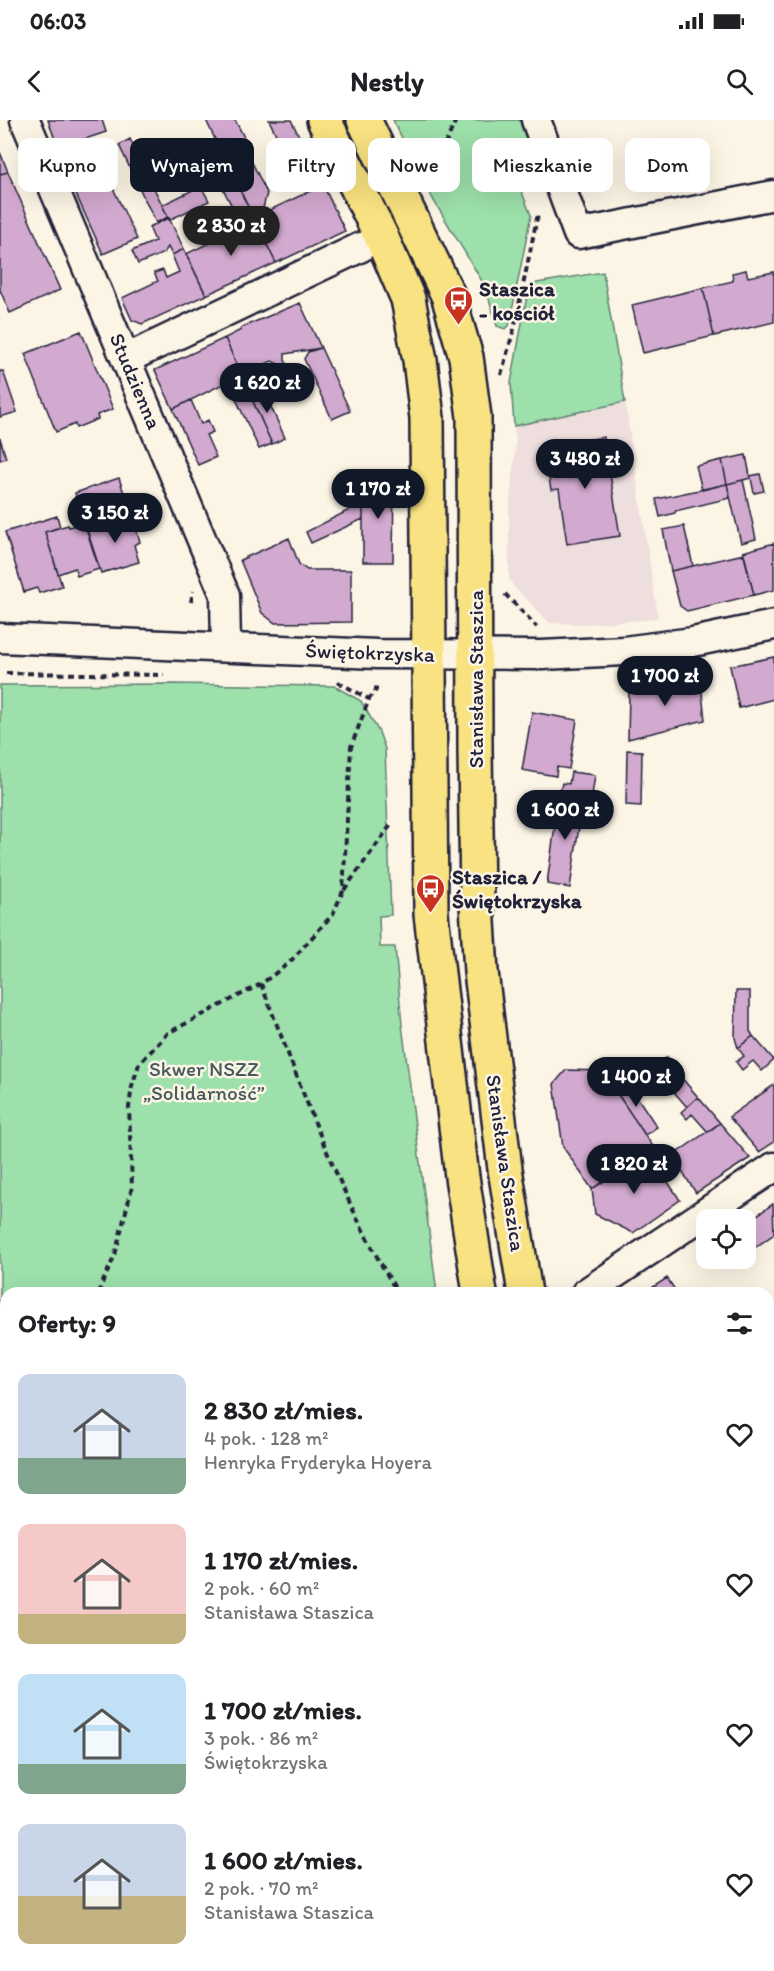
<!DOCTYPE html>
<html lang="pl">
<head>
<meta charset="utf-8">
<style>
  body { margin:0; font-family:Itim,sans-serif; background:#f2f2f2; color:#202124; height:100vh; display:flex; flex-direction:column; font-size:22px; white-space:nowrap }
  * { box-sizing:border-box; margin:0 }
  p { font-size:20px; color:#757577 }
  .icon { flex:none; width:33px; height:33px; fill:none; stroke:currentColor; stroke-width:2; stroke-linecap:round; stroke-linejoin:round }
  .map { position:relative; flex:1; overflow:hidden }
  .sheet { position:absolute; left:0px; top:1167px; width:774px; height:684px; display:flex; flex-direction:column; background:#fff; border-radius:18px 18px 0 0; box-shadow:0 6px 24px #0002 }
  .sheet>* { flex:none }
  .top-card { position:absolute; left:18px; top:18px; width:738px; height:54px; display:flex; gap:12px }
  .fabs { position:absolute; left:696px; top:1089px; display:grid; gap:12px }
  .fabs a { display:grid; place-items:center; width:60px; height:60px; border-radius:12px; background:#fff; box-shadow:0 6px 24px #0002; font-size:30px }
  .price { position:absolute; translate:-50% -51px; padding:0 14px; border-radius:21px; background:#111827; color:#fff; font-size:20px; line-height:39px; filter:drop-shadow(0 2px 3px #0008) }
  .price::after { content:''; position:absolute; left:50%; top:36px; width:18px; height:14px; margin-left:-9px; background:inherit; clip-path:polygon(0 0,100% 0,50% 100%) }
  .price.selected { background:#222; color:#fff }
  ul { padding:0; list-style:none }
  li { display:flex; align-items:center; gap:18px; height:150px; padding:0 18px }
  li span { display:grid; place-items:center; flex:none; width:168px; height:120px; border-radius:12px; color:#555 }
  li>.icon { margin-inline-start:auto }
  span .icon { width:72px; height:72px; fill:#fffc; stroke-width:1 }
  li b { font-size:26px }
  h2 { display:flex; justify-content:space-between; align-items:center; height:72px; padding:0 18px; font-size:26px }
  .pill { padding:0 21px; border-radius:12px; background:#fff; box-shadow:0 6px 24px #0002; font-size:21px; line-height:54px }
  .pill.selected { background:#111827; color:#fff }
  .status { display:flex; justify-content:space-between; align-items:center; height:42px; padding:0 30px; background:#fff; direction:ltr }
  .status svg { height:16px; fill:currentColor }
  header { display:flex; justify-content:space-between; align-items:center; height:78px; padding:0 18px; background:#fff; font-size:27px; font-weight:700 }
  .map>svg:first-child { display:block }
  .built { fill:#efdede }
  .green { fill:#9de0ab; stroke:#608173; stroke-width:1.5 }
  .building { fill:#d2a9cf; stroke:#22223b; stroke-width:1.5 }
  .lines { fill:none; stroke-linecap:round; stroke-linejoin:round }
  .minor-casing { stroke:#22223b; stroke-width:33 }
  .major-casing { stroke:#22223b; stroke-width:38 }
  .path { stroke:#22223b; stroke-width:4; stroke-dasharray:6 4.5; stroke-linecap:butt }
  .minor { stroke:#fcf5e5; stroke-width:28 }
  .major { stroke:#f8e281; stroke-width:33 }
  .labels { text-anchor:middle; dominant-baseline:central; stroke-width:5; stroke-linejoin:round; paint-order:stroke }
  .poi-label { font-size:21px; font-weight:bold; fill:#22223b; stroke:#fcf5e5; text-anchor:start }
  .street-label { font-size:21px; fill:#22223b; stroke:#fcf5e5 }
  .park-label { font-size:21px; fill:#475b5d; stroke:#fcf5e5 }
</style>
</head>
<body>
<div class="status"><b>06:03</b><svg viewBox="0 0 49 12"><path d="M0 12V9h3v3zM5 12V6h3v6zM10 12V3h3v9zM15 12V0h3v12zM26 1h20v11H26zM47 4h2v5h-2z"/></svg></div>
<header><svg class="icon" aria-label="back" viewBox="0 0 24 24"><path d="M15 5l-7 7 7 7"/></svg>Nestly<svg class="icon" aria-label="search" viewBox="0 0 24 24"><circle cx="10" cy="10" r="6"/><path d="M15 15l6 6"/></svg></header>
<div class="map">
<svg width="774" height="1851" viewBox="0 0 774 1851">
  <rect width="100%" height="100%" fill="#fcf5e5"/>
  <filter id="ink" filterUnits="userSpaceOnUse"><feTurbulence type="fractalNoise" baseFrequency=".0167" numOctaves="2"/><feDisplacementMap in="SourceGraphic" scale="12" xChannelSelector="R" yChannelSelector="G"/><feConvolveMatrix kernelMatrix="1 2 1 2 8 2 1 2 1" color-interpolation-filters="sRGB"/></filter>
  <g filter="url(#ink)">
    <path class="built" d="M625 282 658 497 646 500 585 504 550 503 513 466 509 458V391L516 321 514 306Z"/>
    <path class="green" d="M393 0H521L531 28 511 45 531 95 509 206 505 209 497 206 485 166 434 81Z
      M603 152 625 282 514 306 511 263 528 170 537 163Z
      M170 564 334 566 361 581 379 612 385 629 391 795 379 796 380 827H395L402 905 437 1173H6V1585L0 1590V565Z
      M6 1602V1845H625L622 1851H0V1607Z"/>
    <path class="building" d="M48 0H102L106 12 58 28Z
      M206 0H235L247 23 222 34Z
      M269 0H291L303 24 284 31Z
      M130 19 168 97 156 103 119 25Z
      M243 24 267 73 263 88 270 90 323 65 345 111 276 143 222 34Z
      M303 24 323 65 316 69 306 51 296 56 284 31Z
      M0 32 8 52 0 54Z
      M98 36 137 119 103 134 66 52Z
      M230 50 251 93 239 100 217 57Z
      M8 52 60 170 10 193 0 170V54Z
      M201 66 209 81 169 100 162 85Z
      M251 93 276 143 206 175 186 134 243 107 239 100Z
      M169 98 184 129 172 135 168 127 164 133 138 144 132 131 155 121 149 107Z
      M184 129 206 175 142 204 132 200 122 178 158 161 154 153 163 150 166 158 179 152 172 135Z
      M746 150 748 157 774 152V202L714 216 703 168 733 161 732 153Z
      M703 168 714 216 643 233 632 185Z
      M300 183 321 228 285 234V240L289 248 279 251 278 244 272 241 241 255 225 218 241 210 240 208Z
      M81 211 113 289 97 295 98 299 76 308 75 304 56 312 25 234Z
      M225 218 241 255 173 289 155 250Z
      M321 228 350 291 332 299 304 239 308 232Z
      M0 251H3L17 292 0 297Z
      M245 264 272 324 259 329 232 270Z
      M261 265 285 318 272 324 248 270Z
      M191 280 201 304 208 300 213 312 206 315 216 337 198 345 173 289Z
      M604 317 620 416 567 424 559 369 551 370 548 352 556 351 552 325Z
      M0 318 6 338 0 340Z
      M746 335 750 356 760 354 764 371 754 373 751 358 727 364 722 340Z
      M722 340 727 364 702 370 696 346Z
      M363 357 394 358 393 442H363Z
      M119 358 124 373 80 389 75 373Z
      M743 360 756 419 741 423 727 364Z
      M727 364 730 378 675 391V393L660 397 656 379Z
      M363 383V399L311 423 306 412Z
      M132 395 140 422 134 425 139 442 101 453 87 410Z
      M57 396 60 407 45 412 62 466 39 473 37 468 24 472 5 412Z
      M84 402 99 449 77 456 75 448 58 454 45 412 68 405 69 407Z
      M684 406 693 446 671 451 663 410Z
      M289 418 299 444 307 450H351V502L275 503 262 493 240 440Z
      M774 423V470L754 475 743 432Z
      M744 434 754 475 687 491 680 486 671 451Z
      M774 537V579L739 588 730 546Z
      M700 555 705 600 628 619 629 572Z
      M532 592 577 600 569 649 557 647 556 656 522 650Z
      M627 630 642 631 641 686 626 685Z
      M571 652 595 655 588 703 579 702 583 679 559 676 562 663 569 664Z
      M559 676 583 679 570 768 547 764Z
      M736 871H750V911L753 916 738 928 735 918Z
      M753 916 774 940 762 951 753 941 742 950 736 942 744 936 738 928Z
      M667 937V941L698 977 687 987 653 948Z
      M566 950 602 951 654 1028 592 1069 563 1027 554 964Z
      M627 962 657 1007 645 1015 615 970Z
      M774 965V1022L759 1032 729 997Z
      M698 977 720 1003 708 1012 692 994 687 999 681 992Z
      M720 1003 750 1038 696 1073 672 1036Z
      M648 1032 680 1080 633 1113 595 1094 592 1069Z
      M773 1084 774 1114 746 1134V1103Z
      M667 1158 677 1173H644Z
      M768 1195 774 1196V1221L768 1220Z
      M768 1412 774 1413V1457L769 1482Z"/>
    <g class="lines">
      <defs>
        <path id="minor" d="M25 0 225 475 226 527
          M536 0 578 114 774 75
          M126 239 361 127
          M0 518 377 534 542 535 624 531 693 522 774 505
          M586 1173 774 1047
          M768 1653 774 1651
          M768 1747 774 1760
          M661 1851 669 1845"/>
        <path id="major" d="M324 0 381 116 408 179 420 240 427 298 431 794 462 1057 480 1173
          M364 0 448 175 466 237 474 297 475 628 477 785 481 852 505 1049 525 1173
          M700 1845 703 1851
          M749 1845 752 1851"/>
      </defs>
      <use href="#minor" class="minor-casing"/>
      <use href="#major" class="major-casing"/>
      <path class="path" d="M428 63 456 0
        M501 255 514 209 537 98 543 96
        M505 474 537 507
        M191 482 193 471
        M6 553 164 555
        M338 562 369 579
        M344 770 393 702
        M261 864C302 968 339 1077 398 1173
        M98 1173 115 1135 132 1067 129 987 132 966 139 944 168 913 261 864 289 843 333 794 343 771 351 627 369 579 376 570V562
        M0 1293 6 1287
        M0 1598 6 1594"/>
      <use href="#minor" class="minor"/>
      <use href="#major" class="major"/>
    </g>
  </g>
  <defs>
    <symbol id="bus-pin" viewBox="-11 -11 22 30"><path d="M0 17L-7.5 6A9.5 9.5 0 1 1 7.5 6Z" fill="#c8321e" stroke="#fcf5e5"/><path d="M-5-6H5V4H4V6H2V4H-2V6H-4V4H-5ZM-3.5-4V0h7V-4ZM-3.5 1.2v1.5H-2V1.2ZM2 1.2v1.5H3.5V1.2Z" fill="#fff"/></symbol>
  </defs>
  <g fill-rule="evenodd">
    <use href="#bus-pin" x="442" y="164" width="33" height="45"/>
    <use href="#bus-pin" x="414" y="752" width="33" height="45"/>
  </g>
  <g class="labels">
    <g class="poi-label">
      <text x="479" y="168">Staszica<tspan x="479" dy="24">- kościół</tspan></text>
      <text x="452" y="756">Staszica /<tspan x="452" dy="24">Świętokrzyska</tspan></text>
    </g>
    <g class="street-label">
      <text transform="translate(136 261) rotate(67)">Studzienna</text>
      <text transform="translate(370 532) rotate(2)">Świętokrzyska</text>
      <text transform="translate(475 559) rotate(-90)">Stanisława Staszica</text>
      <text transform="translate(506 1043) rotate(82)">Stanisława Staszica</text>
    </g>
    <g class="park-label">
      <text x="204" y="948">Skwer NSZZ<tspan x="204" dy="24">„Solidarność”</tspan></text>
    </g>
  </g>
</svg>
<div class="fabs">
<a><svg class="icon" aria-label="locate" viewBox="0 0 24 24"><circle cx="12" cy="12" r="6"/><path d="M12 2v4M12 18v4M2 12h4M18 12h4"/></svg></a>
</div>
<b class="price selected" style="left:231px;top:137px">2 830 zł</b>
<b class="price" style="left:267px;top:294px">1 620 zł</b>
<b class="price" style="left:585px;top:370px">3 480 zł</b>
<b class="price" style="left:378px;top:400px">1 170 zł</b>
<b class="price" style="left:115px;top:424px">3 150 zł</b>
<b class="price" style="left:665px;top:587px">1 700 zł</b>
<b class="price" style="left:565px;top:721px">1 600 zł</b>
<b class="price" style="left:636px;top:988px">1 400 zł</b>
<b class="price" style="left:634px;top:1075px">1 820 zł</b>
<div class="top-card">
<a class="pill">Kupno</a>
<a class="pill selected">Wynajem</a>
<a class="pill">Filtry</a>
<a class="pill">Nowe</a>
<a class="pill">Mieszkanie</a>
<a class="pill">Dom</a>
</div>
<section class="sheet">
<h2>Oferty: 9<svg class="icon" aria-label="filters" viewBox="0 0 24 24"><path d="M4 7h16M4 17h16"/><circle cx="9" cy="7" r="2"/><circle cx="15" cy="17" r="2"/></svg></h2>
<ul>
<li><span style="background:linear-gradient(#c9d6e8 70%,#7fa58c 0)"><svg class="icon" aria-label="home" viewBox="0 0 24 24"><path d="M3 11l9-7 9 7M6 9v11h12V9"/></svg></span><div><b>2 830 zł/mies.</b><p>4 pok. · 128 m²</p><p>Henryka Fryderyka Hoyera</p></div><svg class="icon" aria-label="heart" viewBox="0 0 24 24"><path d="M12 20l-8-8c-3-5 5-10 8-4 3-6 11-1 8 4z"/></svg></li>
<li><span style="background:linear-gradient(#f6c9c9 75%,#c2b280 0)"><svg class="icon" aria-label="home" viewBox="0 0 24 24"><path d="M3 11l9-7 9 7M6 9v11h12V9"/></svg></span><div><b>1 170 zł/mies.</b><p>2 pok. · 60 m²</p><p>Stanisława Staszica</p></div><svg class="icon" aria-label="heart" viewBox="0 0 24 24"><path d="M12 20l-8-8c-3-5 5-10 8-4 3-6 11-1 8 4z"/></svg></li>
<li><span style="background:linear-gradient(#bfe0f5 75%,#7fa58c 0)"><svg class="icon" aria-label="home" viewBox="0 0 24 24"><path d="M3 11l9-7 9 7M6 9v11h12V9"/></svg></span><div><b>1 700 zł/mies.</b><p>3 pok. · 86 m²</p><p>Świętokrzyska</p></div><svg class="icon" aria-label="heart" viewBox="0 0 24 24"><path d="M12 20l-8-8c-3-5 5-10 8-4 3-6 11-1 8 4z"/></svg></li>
<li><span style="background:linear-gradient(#c9d6e8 60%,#c2b280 0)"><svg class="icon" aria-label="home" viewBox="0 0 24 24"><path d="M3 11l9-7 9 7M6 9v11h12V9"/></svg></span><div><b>1 600 zł/mies.</b><p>2 pok. · 70 m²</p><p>Stanisława Staszica</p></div><svg class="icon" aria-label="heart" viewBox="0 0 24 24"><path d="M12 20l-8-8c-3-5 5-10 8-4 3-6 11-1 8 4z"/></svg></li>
</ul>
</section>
</div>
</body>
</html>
